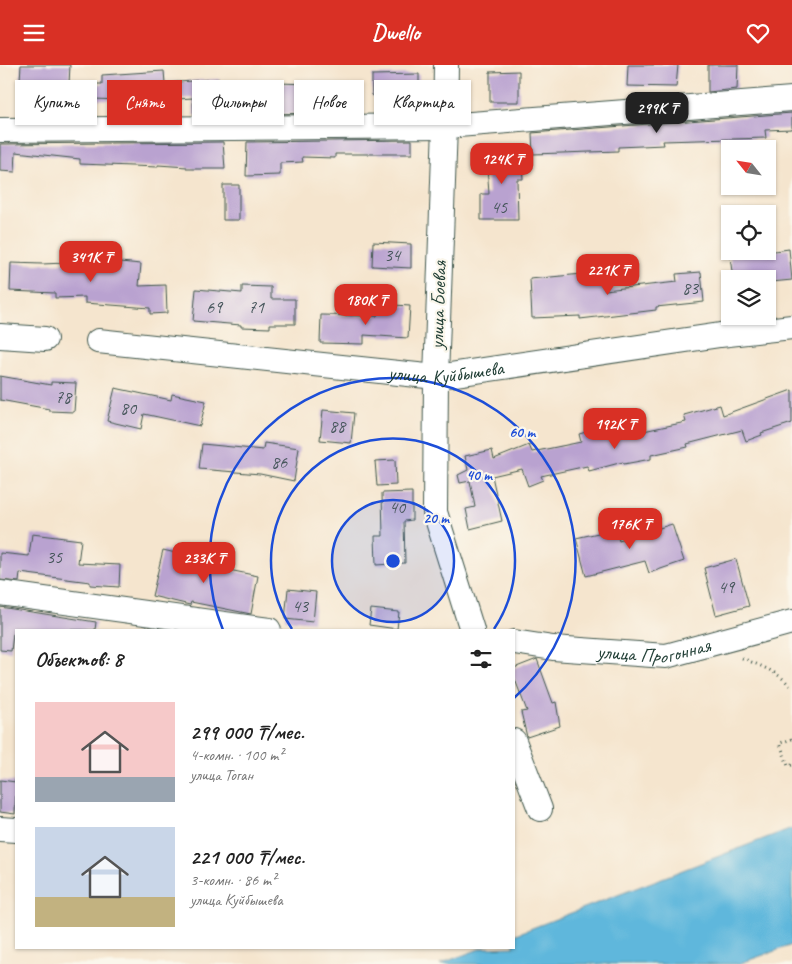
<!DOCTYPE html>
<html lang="ru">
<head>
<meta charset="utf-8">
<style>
  body { margin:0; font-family:Caveat,sans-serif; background:#f2f2f2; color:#222; height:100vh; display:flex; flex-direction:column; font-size:19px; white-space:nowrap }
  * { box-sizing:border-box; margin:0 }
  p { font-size:16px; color:#767676 }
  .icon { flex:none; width:28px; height:28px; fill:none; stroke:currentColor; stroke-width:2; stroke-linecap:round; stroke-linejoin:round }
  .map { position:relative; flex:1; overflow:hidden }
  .panel { position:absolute; left:15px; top:564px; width:500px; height:320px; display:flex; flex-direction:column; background:#fff; border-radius:0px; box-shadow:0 1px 4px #0004 }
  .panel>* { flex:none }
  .hud { position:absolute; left:15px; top:15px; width:500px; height:45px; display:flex; gap:10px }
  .needle { width:32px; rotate:300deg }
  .controls { position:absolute; left:721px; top:75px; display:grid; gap:10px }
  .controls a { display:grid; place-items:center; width:55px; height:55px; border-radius:0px; background:#fff; box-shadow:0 1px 4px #0004; font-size:25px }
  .price { position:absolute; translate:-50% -42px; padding:0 11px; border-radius:10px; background:#d93025; color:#fff; font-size:16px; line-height:32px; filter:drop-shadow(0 1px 2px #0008) }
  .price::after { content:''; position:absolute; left:50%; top:30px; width:15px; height:11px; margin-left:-8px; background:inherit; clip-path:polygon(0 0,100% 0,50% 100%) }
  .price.selected { background:#222; color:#fff }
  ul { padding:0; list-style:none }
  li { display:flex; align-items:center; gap:15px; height:125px; padding:0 20px }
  li span { display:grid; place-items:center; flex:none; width:140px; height:100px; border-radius:0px; color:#555 }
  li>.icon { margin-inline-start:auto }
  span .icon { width:60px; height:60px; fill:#fffc; stroke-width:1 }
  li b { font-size:21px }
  h2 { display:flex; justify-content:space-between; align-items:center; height:60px; padding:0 20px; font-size:21px }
  .chip { padding:0 18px; border-radius:0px; background:#fff; box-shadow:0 1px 4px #0004; font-size:18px; line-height:45px }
  .chip.selected { background:#d93025; color:#fff }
  header { display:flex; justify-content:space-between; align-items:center; height:65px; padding:0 20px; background:#d93025; color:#fff; font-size:22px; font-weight:800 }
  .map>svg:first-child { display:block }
  .water { fill:#5fb7dc; stroke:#3f7a88 }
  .building { fill:#b9a2d0 }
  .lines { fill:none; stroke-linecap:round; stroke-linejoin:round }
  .minor-casing { stroke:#3f564b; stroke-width:26 }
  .path { stroke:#3f564b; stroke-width:3; stroke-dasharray:1 4; stroke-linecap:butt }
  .minor { stroke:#fff; stroke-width:24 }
  .ring { fill:none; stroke:#1d4ed8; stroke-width:2.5 }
  .labels { text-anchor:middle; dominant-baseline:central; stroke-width:4.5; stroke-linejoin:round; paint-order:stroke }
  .number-label { font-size:18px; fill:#46565b }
  .street-label { font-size:20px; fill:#1f3d34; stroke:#fbf7ec }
  .centre { fill:#1d4ed8; stroke:#fbf7ec; stroke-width:2.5 }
  .ring-label { font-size:15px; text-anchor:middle; font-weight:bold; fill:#1d4ed8; stroke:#fbf7ec; stroke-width:4.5; stroke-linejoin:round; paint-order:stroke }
</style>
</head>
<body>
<header><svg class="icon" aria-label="menu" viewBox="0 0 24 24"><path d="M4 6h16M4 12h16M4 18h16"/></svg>Dwello<svg class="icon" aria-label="heart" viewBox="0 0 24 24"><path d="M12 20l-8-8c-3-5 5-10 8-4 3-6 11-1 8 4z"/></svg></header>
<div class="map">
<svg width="792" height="899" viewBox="0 0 792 899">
  <rect width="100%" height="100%" fill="#fbf7ec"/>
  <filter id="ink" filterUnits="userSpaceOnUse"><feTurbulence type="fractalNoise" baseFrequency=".02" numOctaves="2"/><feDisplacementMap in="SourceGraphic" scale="10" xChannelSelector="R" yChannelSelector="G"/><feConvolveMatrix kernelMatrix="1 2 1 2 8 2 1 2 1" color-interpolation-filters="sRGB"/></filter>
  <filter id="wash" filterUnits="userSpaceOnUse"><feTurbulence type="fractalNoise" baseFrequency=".0096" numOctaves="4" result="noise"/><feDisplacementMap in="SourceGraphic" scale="20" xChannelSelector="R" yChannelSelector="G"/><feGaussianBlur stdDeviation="1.12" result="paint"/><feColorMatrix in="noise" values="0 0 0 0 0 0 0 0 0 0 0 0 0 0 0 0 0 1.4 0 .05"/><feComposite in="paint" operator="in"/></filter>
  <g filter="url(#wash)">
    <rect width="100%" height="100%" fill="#f5e5ce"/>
    <path class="water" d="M792 763V880L738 899H440L482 883 514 882V870Z"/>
    <g id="blocks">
      <path class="building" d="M21 0H70L69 19 20 15Z
        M628 0H678L676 22 627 21Z
        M708 0H738L737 24 708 27Z
        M164 6 165 18 219 14 221 49 194 50 193 33 145 36 94 34 95 19H102V10Z
        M519 6V37H490V7Z
        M419 9V30L372 31V10Z
        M249 17 309 19 347 22 345 48 248 49Z
        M792 48V64L765 65 766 73 663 76 664 80 618 82V86L533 89 532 68Z
        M412 75V89H335V93L302 92 303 97 280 98V110L246 111 247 77Z
        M223 77 225 104H187V102L158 100V102L80 99V94L16 87 15 107 0 106V79Z
        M521 84 523 114H517L518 155H481V129H489L486 86Z
        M223 120H239V155H223Z
        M373 177 411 179V203L372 201Z
        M789 184 792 215 771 217V214H733L730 192Z
        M89 194 141 199 139 221 166 220 167 248 150 249V243L85 238V232L55 233V228L10 226 11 198 42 199 89 197Z
        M603 207 605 225 677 217 676 209 701 207 704 237 656 242V245L580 254V251L532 253 530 214Z
        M242 221 271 222V234H295V259H270V263L241 262V260L193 256 196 224 242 228Z
        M378 239 410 241 408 273 364 270V279L320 278 321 250 377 251Z
        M0 311 51 320V317L76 318 74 347 49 346V344L0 335Z
        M115 323 171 335 172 329 206 336 200 361 144 349 141 364 107 356Z
        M792 325V358L761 368 762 370 746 376 742 365 687 379 688 382 651 390V394L624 399 623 397 589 406 587 401 541 411 543 415 528 421 522 404 492 411 502 456 470 464 466 444 475 442 470 416 460 418 458 410 468 405 465 391 492 385 494 394 529 380 532 387 581 377 579 369 612 360 615 372 686 357 684 350 720 340 723 350Z
        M323 345 354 348 351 378 320 375Z
        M264 378 299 383 294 416 260 409 199 404 202 379 263 385Z
        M395 395 396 420 377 421 375 396Z
        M412 427V455L404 456 405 498 376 500 375 471H383L382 428Z
        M672 459 684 496 649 508 645 496 586 511 576 473 616 464 619 476Z
        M32 469 81 475 78 498 120 500 119 522 90 520V517L20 508 19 517 0 515V488L29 491Z
        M163 485 201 494 200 499 258 511 251 549 191 537 190 540 152 531Z
        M736 494 749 541 716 550 704 503Z
        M288 524 316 527 313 557 285 554Z
        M0 542 96 557 95 565H16V570L13 569 11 586 0 585Z
        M371 544 399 547 397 564 369 560Z
        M537 594 553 638 556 637 560 661 527 672 521 647 527 646 514 612V603Z
        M0 715 16 717 15 749 0 747Z"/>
    </g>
  </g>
  <g filter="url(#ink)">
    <use href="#blocks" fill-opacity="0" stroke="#3f564b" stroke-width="1"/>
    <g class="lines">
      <defs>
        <g id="minor">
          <path d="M446 0 445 61 436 312 435 447 472 565"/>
          <path d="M0 65 445 61 792 34"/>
          <path d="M0 271 45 274"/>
          <path id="s1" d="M98 276 436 312 720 270 792 262"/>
          <path d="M0 528 269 565"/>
          <path id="s2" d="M514 577 553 583 666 591 792 557"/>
          <path d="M514 676 540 744"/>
          <path d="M0 764 16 765"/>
        </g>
      </defs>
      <use href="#minor" class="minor-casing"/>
      <path class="path" d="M742 593C760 601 781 607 792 624
        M792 674 780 678 788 701 792 700"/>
      <use href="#minor" class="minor"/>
    </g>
  </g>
  <circle cx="393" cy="496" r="61" fill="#1d4ed8" fill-opacity=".12"/>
  <g class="ring">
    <circle cx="393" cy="496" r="61"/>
    <path d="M292 564A122 122 0 1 1 494 564"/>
    <path d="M223 565A183 183 0 1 1 514 633"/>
  </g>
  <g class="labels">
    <g class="number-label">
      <text x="499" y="142">45</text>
      <text x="392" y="190">34</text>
      <text x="690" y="223">83</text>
      <text x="214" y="242">69</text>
      <text x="256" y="242">71</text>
      <text x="63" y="332">78</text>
      <text x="128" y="343">80</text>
      <text x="337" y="361">88</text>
      <text x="279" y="397">86</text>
      <text x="397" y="442">40</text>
      <text x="54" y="492">35</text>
      <text x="726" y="522">49</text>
      <text x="300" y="541">43</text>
    </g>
    <g class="street-label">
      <text transform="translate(438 240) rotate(-88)">улица Боевая</text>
      <text stroke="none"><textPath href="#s1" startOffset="350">улица Куйбышева</textPath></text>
      <text stroke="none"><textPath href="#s2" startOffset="141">улица Прогонная</textPath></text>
    </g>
  </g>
  <circle cx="393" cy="496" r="8" class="centre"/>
  <g class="ring-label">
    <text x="522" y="372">60 m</text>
    <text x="479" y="415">40 m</text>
    <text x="436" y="458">20 m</text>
  </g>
</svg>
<div class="controls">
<a><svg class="needle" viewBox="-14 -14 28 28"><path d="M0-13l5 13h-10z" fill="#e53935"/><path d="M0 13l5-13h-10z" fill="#767676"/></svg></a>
<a><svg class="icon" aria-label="locate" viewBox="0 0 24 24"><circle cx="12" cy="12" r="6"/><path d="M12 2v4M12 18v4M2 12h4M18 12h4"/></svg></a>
<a><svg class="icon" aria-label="layers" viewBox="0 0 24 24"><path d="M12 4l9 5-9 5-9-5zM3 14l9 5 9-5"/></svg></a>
</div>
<b class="price selected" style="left:657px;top:69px">299K ₸</b>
<b class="price" style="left:502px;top:120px">124K ₸</b>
<b class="price" style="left:91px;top:218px">341K ₸</b>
<b class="price" style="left:608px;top:231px">221K ₸</b>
<b class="price" style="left:366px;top:261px">180K ₸</b>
<b class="price" style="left:615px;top:385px">192K ₸</b>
<b class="price" style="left:630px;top:485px">176K ₸</b>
<b class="price" style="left:204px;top:519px">233K ₸</b>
<div class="hud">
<a class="chip">Купить</a>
<a class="chip selected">Снять</a>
<a class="chip">Фильтры</a>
<a class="chip">Новое</a>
<a class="chip">Квартира</a>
</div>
<section class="panel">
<h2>Объектов: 8<svg class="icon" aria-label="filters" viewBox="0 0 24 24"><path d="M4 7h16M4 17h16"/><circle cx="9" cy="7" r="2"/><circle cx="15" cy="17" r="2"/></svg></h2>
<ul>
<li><span style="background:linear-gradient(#f6c9c9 75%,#9aa5b1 0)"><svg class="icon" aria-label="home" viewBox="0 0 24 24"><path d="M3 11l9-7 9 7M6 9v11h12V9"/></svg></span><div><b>299 000 ₸/мес.</b><p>4-комн. · 100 m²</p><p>улица Тоган</p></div></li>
<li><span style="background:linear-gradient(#c9d6e8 70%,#c2b280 0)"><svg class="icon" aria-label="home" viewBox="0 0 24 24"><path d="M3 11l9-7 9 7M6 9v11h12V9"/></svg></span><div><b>221 000 ₸/мес.</b><p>3-комн. · 86 m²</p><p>улица Куйбышева</p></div></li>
</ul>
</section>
</div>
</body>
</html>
